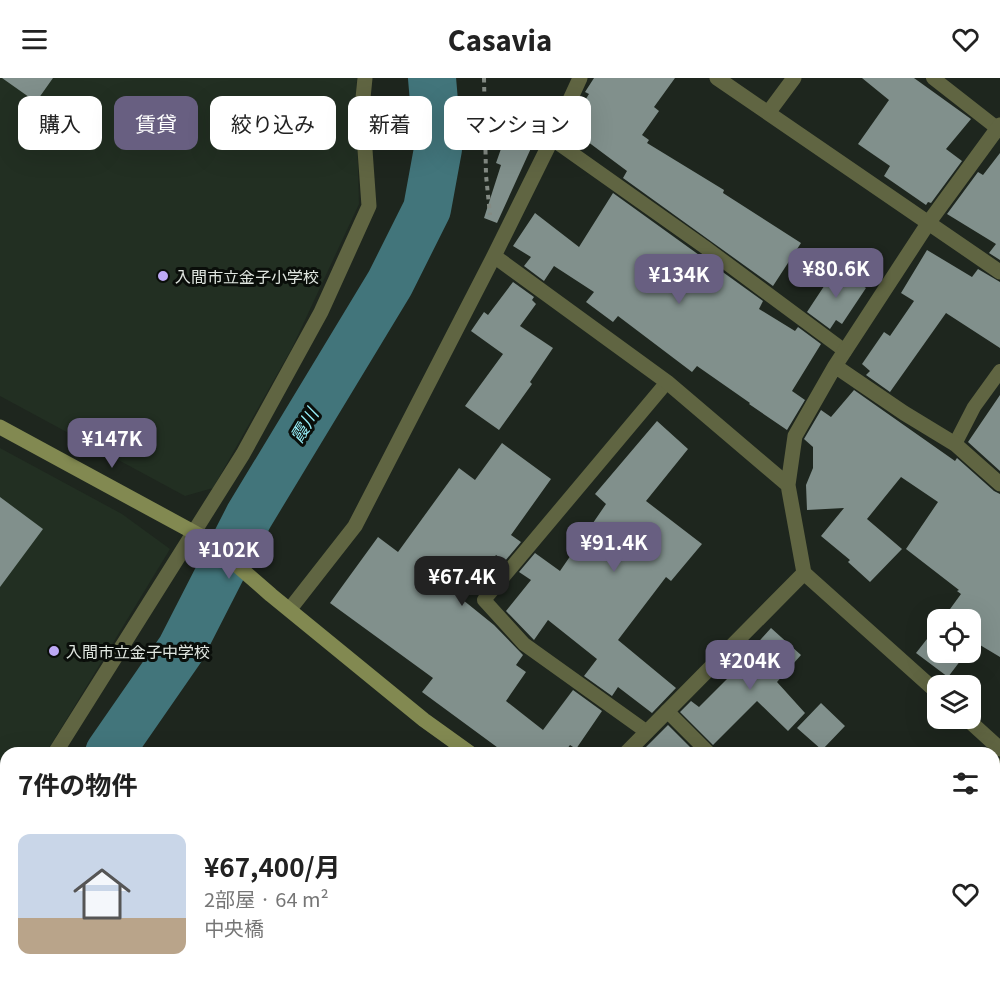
<!DOCTYPE html>
<html lang="ja">
<head>
<meta charset="utf-8">
<style>
  body { margin:0; font-family:Georgia,"Noto Sans JP",serif; background:#f2f2f2; color:#222; height:100vh; display:flex; flex-direction:column; font-size:22px; white-space:nowrap }
  * { box-sizing:border-box; margin:0 }
  p { font-size:20px; color:#767676 }
  .icon { flex:none; width:33px; height:33px; fill:none; stroke:currentColor; stroke-width:2; stroke-linecap:round; stroke-linejoin:round }
  .map { position:relative; flex:1; overflow:hidden }
  .details { position:absolute; left:0px; top:669px; width:1000px; height:236px; display:flex; flex-direction:column; background:#fff; border-radius:18px 18px 0 0; box-shadow:0 6px 24px #0002 }
  .details>* { flex:none }
  .top-card { position:absolute; left:18px; top:18px; width:600px; height:54px; display:flex; gap:12px }
  .tools { position:absolute; left:927px; top:531px; display:grid; gap:12px }
  .tools a { display:grid; place-items:center; width:54px; height:54px; border-radius:12px; background:#fff; box-shadow:0 6px 24px #0002; font-size:30px }
  .price { position:absolute; translate:-50% -51px; padding:0 14px; border-radius:12px; background:#685f81; color:#fff; font-size:20px; line-height:39px; filter:drop-shadow(0 2px 3px #0008) }
  .price::after { content:''; position:absolute; left:50%; top:36px; width:18px; height:14px; margin-left:-9px; background:inherit; clip-path:polygon(0 0,100% 0,50% 100%) }
  .price.on { background:#222; color:#fff }
  ul { padding:0; list-style:none }
  li { display:flex; align-items:center; gap:18px; height:150px; padding:0 18px }
  li+li { border-top:2px solid #e0e0e0 }
  li span { display:grid; place-items:center; flex:none; width:168px; height:120px; border-radius:12px; color:#555 }
  li>.icon { margin-inline-start:auto }
  span .icon { width:72px; height:72px; fill:#fffc; stroke-width:1 }
  li b { font-size:26px }
  h2 { display:flex; justify-content:space-between; align-items:center; height:72px; padding:0 18px; font-size:26px }
  .chip { padding:0 21px; border-radius:12px; background:#fff; box-shadow:0 6px 24px #0002; font-size:21px; line-height:54px }
  .chip.on { background:#685f81; color:#fff }
  header { display:flex; justify-content:space-between; align-items:center; height:78px; padding:0 18px; background:#fff; font-size:27px; font-weight:800 }
  .map>svg:first-child { display:block }
  .built { fill:#222f22 }
  .lines { fill:none; stroke-linecap:round; stroke-linejoin:round }
  .river { stroke:#42757b; stroke-width:48 }
  .building { fill:#81908c }
  .path { stroke:#848b84; stroke-width:4; stroke-dasharray:4.5 4.5; stroke-linecap:butt }
  .lane { stroke:#606542; stroke-width:14 }
  .street { stroke:#606542; stroke-width:15 }
  .secondary { stroke:#828951; stroke-width:15 }
  .poi-dot { fill:#bda9f5; stroke:#0a0e0a; stroke-width:2 }
  .labels { text-anchor:middle; dominant-baseline:central; stroke-width:6; stroke-linejoin:round; paint-order:stroke }
  .poi-label { font-size:16px; fill:#e0e6e0; stroke:#0a0e0a; text-anchor:start }
  .water-label { font-size:18px; font-style:italic; fill:#96edf7; stroke:#0a0e0a }
</style>
</head>
<body>
<header><svg class="icon" aria-label="menu" viewBox="0 0 24 24"><path d="M4 6h16M4 12h16M4 18h16"/></svg>Casavia<svg class="icon" aria-label="heart" viewBox="0 0 24 24"><path d="M12 20l-8-8c-3-5 5-10 8-4 3-6 11-1 8 4z"/></svg></header>
<div class="map">
<svg width="1000" height="904" viewBox="0 0 1000 904">
  <rect width="100%" height="100%" fill="#1e261e"/>
  <path class="built" d="M0 0H357L356 17 359 126 292 270 213 410 185 418 0 318Z
    M0 370 122 436 170 471 46 675H6V727L0 735Z"/>
  <g class="lines">
    <path class="river" d="M109 675 181 571 249 438 390 205 427 131 438 71 432 0
      M0 842 6 833"/>
  </g>
  <path class="building" d="M2 0H53L36 24Z
    M594 0H675L654 29 659 33 642 57 649 62 647 65 724 112 723 115 801 165 773 208 623 100 627 93 568 49 589 16 585 14Z
    M862 0H914L971 41 946 71 962 83 931 125 928 124 926 127 884 98 890 88 858 66 889 22Z
    M509 43 537 57 497 145 484 140 501 87 496 85 502 68 497 65Z
    M1000 75V182L989 175 996 166 947 136 978 94 983 97Z
    M613 115 763 223 759 231 795 253 798 249 821 266 792 313 805 322 787 352 749 326 750 325 697 288 692 294 618 238 613 244 586 224 594 214 554 188 544 203 524 188 531 179 513 168 535 135 579 169Z
    M927 172 972 199 978 191 1000 204V270L946 235 890 314 866 297 870 293 862 286 884 254 890 258 914 223 901 215Z
    M836 190 866 210 842 246 836 242 830 251 807 234Z
    M513 204 534 219 532 222 536 226 520 248 553 270 530 304 532 306 499 352 465 328 503 276 471 253 484 234 488 237Z
    M854 312 955 383 957 380 994 413 1000 416V579L975 564 970 570V542H942L961 516 957 513 959 512 906 471 938 424 901 399 867 441 902 471 870 504 848 484 850 482 821 458 844 430 807 432 806 407 813 390V369L804 361 821 332 831 339Z
    M1000 317V393L968 364Z
    M657 343 688 371 646 423 702 466 671 503 666 499 618 562 676 610 652 635 618 609 612 618 584 598 597 581 548 542 534 562 506 533 531 502 519 494 535 475 560 493 606 426 595 416Z
    M502 365 551 401 511 457 521 464 505 483 496 477 463 522 494 547 523 577 516 587 526 594 506 623 543 652 573 612 602 633 576 671 570 667 567 671 573 675H505L422 614 433 600 330 525 378 459 398 474 459 390 475 402Z
    M0 419 43 451 0 509Z
    M938 547V574H967L948 599 916 575Z
    M771 550 801 577 777 604 805 635 788 653 757 623 713 667 680 634 691 623 699 629 735 593 733 592Z
    M821 625 845 648 822 672 797 650Z
    M668 647 696 675H640Z"/>
  <g class="lines">
    <path class="path" d="M484 0 486 97 490 137"/>
    <path class="lane" d="M933 0 997 50
      M552 61 706 170 845 273
      M955 366 974 329 1000 293
      M667 633 709 675
      M647 654 524 566 484 522 667 304"/>
    <path class="street" d="M717 0 1000 194
      M768 35 794 0
      M494 178 667 304 788 407
      M835 288 904 335 955 366 1000 406
      M804 495 938 615
      M290 531 355 448 494 178 552 61 580 0
      M966 640 1000 671
      M55 675 243 376 321 234 369 128 362 30 365 0
      M626 675 804 495 788 407 795 358 835 288 929 144 1000 47
      M994 696 1000 688
      M0 745 6 738
      M447 904 450 898
      M680 904 683 898
      M847 904 851 898"/>
    <path class="secondary" d="M0 349 208 462 271 517 424 642 470 675
      M771 898 779 904"/>
  </g>
  <g class="poi-dot">
    <circle cx="163" cy="198" r="6"/>
    <circle cx="54" cy="573" r="6"/>
  </g>
  <g class="labels">
    <g class="poi-label">
      <text x="175" y="198">入間市立金子小学校</text>
      <text x="66" y="573">入間市立金子中学校</text>
    </g>
    <g class="water-label">
      <text transform="translate(303 347) rotate(-59)">霞川</text>
    </g>
  </g>
</svg>
<div class="tools">
<a><svg class="icon" aria-label="locate" viewBox="0 0 24 24"><circle cx="12" cy="12" r="6"/><path d="M12 2v4M12 18v4M2 12h4M18 12h4"/></svg></a>
<a><svg class="icon" aria-label="layers" viewBox="0 0 24 24"><path d="M12 4l9 5-9 5-9-5zM3 14l9 5 9-5"/></svg></a>
</div>
<b class="price" style="left:836px;top:221px">¥80.6K</b>
<b class="price" style="left:679px;top:227px">¥134K</b>
<b class="price" style="left:112px;top:391px">¥147K</b>
<b class="price" style="left:614px;top:495px">¥91.4K</b>
<b class="price" style="left:229px;top:502px">¥102K</b>
<b class="price on" style="left:462px;top:529px">¥67.4K</b>
<b class="price" style="left:750px;top:613px">¥204K</b>
<div class="top-card">
<a class="chip">購入</a>
<a class="chip on">賃貸</a>
<a class="chip">絞り込み</a>
<a class="chip">新着</a>
<a class="chip">マンション</a>
</div>
<section class="details">
<h2>7件の物件<svg class="icon" aria-label="filters" viewBox="0 0 24 24"><path d="M4 7h16M4 17h16"/><circle cx="9" cy="7" r="2"/><circle cx="15" cy="17" r="2"/></svg></h2>
<ul>
<li><span style="background:linear-gradient(#c9d6e8 70%,#b9a48a 0)"><svg class="icon" aria-label="home" viewBox="0 0 24 24"><path d="M3 11l9-7 9 7M6 9v11h12V9"/></svg></span><div><b>¥67,400/月</b><p>2部屋 · 64 m²</p><p>中央橋</p></div><svg class="icon" aria-label="heart" viewBox="0 0 24 24"><path d="M12 20l-8-8c-3-5 5-10 8-4 3-6 11-1 8 4z"/></svg></li>
</ul>
</section>
</div>
</body>
</html>
